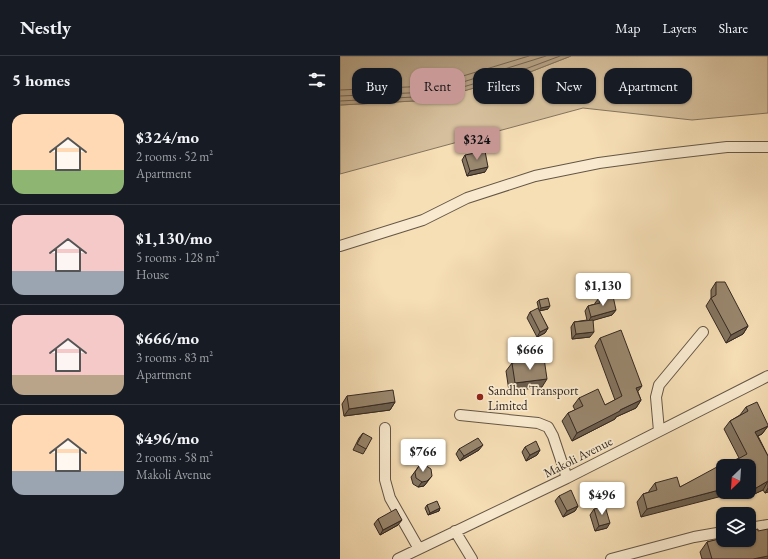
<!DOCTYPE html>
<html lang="en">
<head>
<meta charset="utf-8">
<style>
  body { margin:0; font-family:"EB Garamond",serif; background:#20242c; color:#f1f3f6; height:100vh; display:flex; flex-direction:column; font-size:15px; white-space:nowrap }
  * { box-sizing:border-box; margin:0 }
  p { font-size:13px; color:#9ea1a6 }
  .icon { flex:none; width:22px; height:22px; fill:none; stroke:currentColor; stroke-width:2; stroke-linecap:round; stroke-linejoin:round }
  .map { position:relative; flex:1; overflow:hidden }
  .panel { display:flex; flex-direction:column; background:#171b24; width:340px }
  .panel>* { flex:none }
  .top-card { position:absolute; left:12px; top:12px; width:356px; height:36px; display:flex; gap:8px }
  .needle { width:26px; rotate:205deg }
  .controls { position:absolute; left:376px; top:403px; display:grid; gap:8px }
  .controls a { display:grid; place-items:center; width:40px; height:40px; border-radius:8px; background:#171b24; box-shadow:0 1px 3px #0004; font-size:20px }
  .price { position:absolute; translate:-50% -34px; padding:0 9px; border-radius:4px; background:#fff; color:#222; font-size:13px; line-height:26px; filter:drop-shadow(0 1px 2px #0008) }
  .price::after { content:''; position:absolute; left:50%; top:24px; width:12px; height:9px; margin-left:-6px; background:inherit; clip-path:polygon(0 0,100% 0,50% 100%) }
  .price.current { background:#c59692; color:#111 }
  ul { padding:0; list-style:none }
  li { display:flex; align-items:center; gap:12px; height:100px; padding:0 12px }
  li+li { border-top:1px solid #363941 }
  li span { display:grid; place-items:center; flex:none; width:112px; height:80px; border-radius:12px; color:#555 }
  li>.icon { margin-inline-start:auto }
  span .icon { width:48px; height:48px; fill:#fffc; stroke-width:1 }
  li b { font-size:17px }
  h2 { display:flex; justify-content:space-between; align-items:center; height:48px; padding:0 12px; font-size:17px }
  .chip { padding:0 14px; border-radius:12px; background:#171b24; box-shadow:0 1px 3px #0004; font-size:14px; line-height:36px }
  .chip.current { background:#c59692; color:#111 }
  header { display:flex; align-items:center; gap:24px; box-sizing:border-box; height:56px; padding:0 20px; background:#171b24; border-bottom:1px solid #363941 }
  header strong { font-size:19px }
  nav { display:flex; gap:22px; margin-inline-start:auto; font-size:14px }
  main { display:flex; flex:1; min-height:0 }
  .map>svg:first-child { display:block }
  .green { fill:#d5bf9c; stroke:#84745f }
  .water { fill:#b4a083; stroke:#81705c }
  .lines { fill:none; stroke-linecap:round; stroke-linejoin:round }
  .shore { stroke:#746452; stroke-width:1 }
  .minor-casing { stroke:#645647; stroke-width:12 }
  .minor { stroke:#f9eacf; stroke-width:10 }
  .wall { fill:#84745f; stroke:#342822 }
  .shaded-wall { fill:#6b5e4d; stroke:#342822 }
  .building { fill:#99876e; stroke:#342822 }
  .poi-dot { fill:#8f2418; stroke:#f9eacf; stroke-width:1.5 }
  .labels { text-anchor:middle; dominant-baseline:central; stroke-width:3.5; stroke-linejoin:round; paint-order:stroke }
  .poi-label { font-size:13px; fill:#342822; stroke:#f9eacf; text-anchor:start }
  .street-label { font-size:13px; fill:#342822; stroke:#f9eacf }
</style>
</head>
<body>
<header>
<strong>Nestly</strong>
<nav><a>Map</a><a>Layers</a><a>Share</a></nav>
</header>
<main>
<section class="panel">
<h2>5 homes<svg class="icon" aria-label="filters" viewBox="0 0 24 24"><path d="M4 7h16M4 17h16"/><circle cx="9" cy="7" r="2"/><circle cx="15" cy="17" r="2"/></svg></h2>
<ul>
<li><span style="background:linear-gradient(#ffd9b3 70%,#8fb573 0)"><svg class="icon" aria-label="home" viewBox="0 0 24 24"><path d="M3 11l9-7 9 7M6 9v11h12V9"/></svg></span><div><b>$324/mo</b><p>2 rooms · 52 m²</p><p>Apartment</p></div></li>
<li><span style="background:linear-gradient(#f6c9c9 70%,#9aa5b1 0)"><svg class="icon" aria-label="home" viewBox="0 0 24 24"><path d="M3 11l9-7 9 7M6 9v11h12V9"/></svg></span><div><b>$1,130/mo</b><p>5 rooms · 128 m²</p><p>House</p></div></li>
<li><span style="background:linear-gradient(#f6c9c9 75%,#b9a48a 0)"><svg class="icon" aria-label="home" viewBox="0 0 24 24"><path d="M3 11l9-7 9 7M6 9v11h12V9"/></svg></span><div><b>$666/mo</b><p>3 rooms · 83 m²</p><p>Apartment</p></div></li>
<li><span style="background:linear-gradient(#ffd9b3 70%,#9aa5b1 0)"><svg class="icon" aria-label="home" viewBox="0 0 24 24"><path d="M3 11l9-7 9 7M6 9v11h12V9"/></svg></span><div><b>$496/mo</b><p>2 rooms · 58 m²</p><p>Makoli Avenue</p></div></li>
</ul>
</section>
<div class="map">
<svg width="428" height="503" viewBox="0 0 428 503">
  <rect width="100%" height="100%" fill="#f6deb5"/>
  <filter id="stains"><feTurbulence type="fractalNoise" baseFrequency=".005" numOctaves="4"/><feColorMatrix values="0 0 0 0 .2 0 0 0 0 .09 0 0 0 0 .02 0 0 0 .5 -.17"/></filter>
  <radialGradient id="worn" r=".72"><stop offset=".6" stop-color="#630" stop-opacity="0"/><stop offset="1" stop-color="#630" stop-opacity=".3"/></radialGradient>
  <path class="green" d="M231 0H428V57L352 64 243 52 0 118V49L92 44 190 16Z"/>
  <path class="water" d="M0 0H231L190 16 92 44 0 49Z"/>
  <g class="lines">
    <path class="shore" d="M0 34 90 30 189 0
      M0 40 91 36 206 0
      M0 45 92 40 188 12 220 0"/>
    <defs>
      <path id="minor" d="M0 190 83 164 127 142 195 120 259 107 318 99 387 91H428
        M120 359 198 367 208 371 213 380 227 422
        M45 372V424L50 442 79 493
        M319 375 316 341 319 329 363 276
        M409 472 428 469
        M115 475 132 503
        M58 503 227 422 428 320
        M271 503 354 481 383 476"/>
    </defs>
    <use href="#minor" class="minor-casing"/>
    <use href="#minor" class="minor"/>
  </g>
  <path class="wall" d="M125 99 145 116 127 120 122 104Z
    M376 226 408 270 403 278 386 287 366 250 371 242V234Z
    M259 242 276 254 272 259 253 264 250 281 232 283 231 271 234 266 247 264 245 255 248 250 255 248V247Z
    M199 244 208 253 199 255 208 272 205 277 197 281 187 262 190 256 199 254 197 246Z
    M260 282 298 336 301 344 296 352 276 361 275 363 232 385 222 365 228 357 235 354 233 350 239 342 265 349 275 344 255 290Z
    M172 307 202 331 169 335 166 315Z
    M7 340 55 346 50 354 4 360 2 348Z
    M406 351 428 370 422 378 418 380 428 400V436L425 437 423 434 410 440 408 436H409V410L301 461 297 446 303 438 309 436V435L315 427 340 431 399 402 384 373 390 365 400 359Z
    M23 377 26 393 23 398 13 394 19 382Z
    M185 391 200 394 197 399 186 405 182 396Z
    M119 393 139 394 120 405 116 398Z
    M79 410 88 425 84 430 78 431 73 428 71 421Z
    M219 440 238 450 235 455 223 461 215 445Z
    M87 449 100 452 99 455 88 459 85 452Z
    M254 453 267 472 255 475 250 459Z
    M38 463 58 469 40 479 34 468Z
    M418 475 428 503H362L360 496 367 486Z"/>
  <path class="shaded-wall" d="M148 111 145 116 127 120 130 115Z
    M210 250 208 253 199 255 201 252Z
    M276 254 272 259 248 266 251 261Z
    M408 270 403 278 386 287 391 279Z
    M208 272 205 277 197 281 200 276Z
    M254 276 250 281 232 283 236 278Z
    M207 323 202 331 169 335 175 327Z
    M302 330 296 338V332Z
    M301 344 296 352 276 361 275 363 232 385 237 377 280 354Z
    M55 346 50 354 4 360 9 353Z
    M428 370 422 378 409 384 415 376Z
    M143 389 139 394 120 405 124 400Z
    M200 394 197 399 186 405 190 399Z
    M92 420 84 430 78 431 82 426Z
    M413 425 409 431V426Z
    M428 425 423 434 410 440 416 432Z
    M428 432V436L425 437Z
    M383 433V436H398L301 461 307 453Z
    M238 450 235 455 223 461 227 455Z
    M100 452 99 455 88 459 90 457Z
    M62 464 58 469 40 479 43 474Z
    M270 467 267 472 255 475 259 470Z
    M428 500V503H413Z"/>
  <path class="building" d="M145 95 148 111 130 115 125 99Z
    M376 226H385L408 270 391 279 371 242 376 239Z
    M273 240 276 254 251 261 248 250 260 247 259 242Z
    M208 242 210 250 201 252 199 244Z
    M198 252 208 272 200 276 190 256Z
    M253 264 254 276 236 278 234 266Z
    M281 274 302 330 296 332 301 344 280 354V355L237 377 228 357 243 350 239 342 258 333 265 349 282 340 260 282Z
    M204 302 207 323 175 327 172 307Z
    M53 334 55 346 9 353 7 340Z
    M417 346 428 369V370L415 376 428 400V425L416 432 413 425 409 426V410H383V433L307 453 303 438 317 434 315 427 337 421 340 431 388 405 389 408 407 398 390 365 408 355 406 351Z
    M23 377 32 382 26 393 17 388Z
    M138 382 143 389 124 400 119 393Z
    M196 385 200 394 190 399 185 391Z
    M85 409 91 413 92 420 87 425 82 426 76 422 75 416 79 410Z
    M231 434 238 450 227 455 219 440Z
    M97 445 100 452 90 457 87 449Z
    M265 450 270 467 259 470 254 453Z
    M56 453 62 464 43 474 38 463Z
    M418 473V475L428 473V500L413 503H372L367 486 383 482V484H409V475Z"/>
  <circle class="poi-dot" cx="140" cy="341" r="4"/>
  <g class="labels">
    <g class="poi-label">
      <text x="148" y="334">Sandhu Transport<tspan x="148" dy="15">Limited</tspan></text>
    </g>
    <g class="street-label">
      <text transform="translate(238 401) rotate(-27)">Makoli Avenue</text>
    </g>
  </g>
  <rect width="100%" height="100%" filter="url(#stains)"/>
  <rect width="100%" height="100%" fill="url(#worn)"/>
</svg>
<div class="controls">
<a><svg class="needle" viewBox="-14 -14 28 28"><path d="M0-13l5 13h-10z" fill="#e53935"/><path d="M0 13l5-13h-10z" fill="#9ea1a6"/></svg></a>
<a><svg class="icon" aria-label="layers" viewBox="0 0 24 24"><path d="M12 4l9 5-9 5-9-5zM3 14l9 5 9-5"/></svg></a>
</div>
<b class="price current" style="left:137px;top:105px">$324</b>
<b class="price" style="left:263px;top:251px">$1,130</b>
<b class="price" style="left:190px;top:315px">$666</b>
<b class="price" style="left:83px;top:417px">$766</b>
<b class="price" style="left:262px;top:460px">$496</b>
<div class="top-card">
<a class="chip">Buy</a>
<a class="chip current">Rent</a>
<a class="chip">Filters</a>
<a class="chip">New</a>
<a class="chip">Apartment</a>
</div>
</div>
</main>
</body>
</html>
